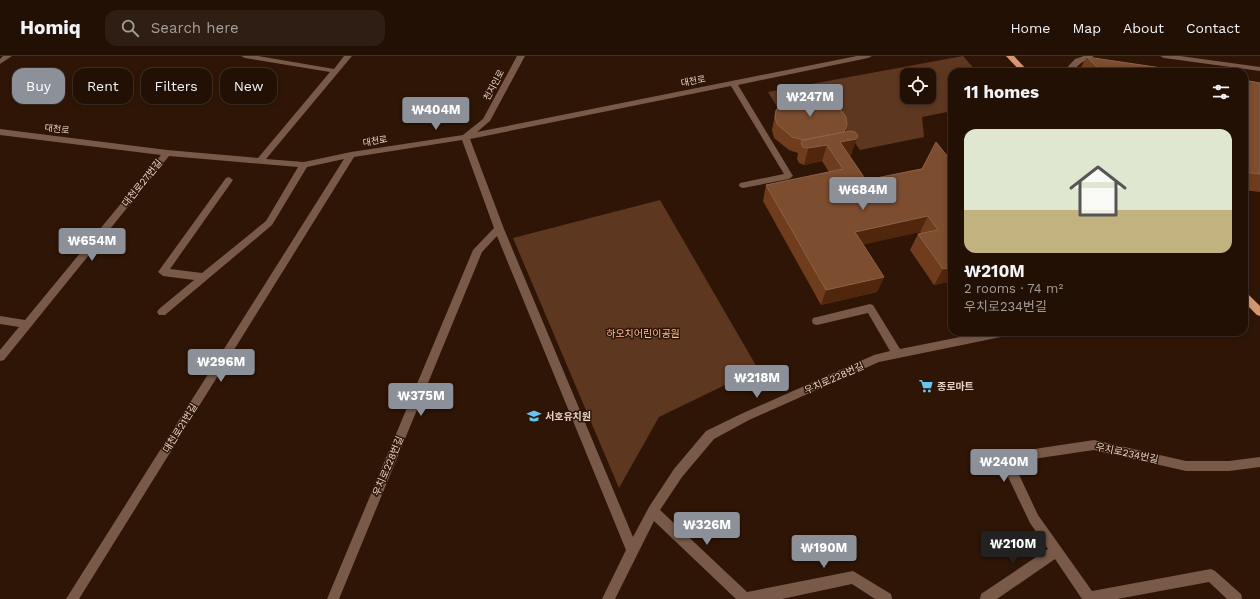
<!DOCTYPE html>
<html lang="en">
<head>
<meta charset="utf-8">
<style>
  body { margin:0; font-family:"Work Sans","Noto Sans KR",sans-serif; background:#2f1e13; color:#f1f3f6; height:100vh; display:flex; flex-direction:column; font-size:15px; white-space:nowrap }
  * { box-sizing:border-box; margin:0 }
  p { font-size:13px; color:#a39d9a }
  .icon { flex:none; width:22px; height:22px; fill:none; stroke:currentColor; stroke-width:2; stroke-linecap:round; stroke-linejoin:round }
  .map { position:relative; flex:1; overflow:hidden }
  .panel { position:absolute; left:948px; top:12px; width:300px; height:268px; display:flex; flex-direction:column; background:#231004; border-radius:12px; box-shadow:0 2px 6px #0003,0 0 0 1px #403026 }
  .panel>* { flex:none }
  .hud { position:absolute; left:12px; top:12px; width:380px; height:36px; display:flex; gap:8px }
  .tools { position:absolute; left:900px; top:12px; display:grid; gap:8px }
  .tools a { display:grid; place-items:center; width:36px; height:36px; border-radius:8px; background:#231004; box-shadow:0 2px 6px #0003,0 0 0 1px #403026; font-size:20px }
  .price { position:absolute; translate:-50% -34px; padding:0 9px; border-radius:4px; background:#8c9099; color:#fff; font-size:13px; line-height:26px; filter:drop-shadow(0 1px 2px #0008) }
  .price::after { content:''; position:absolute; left:50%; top:24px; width:12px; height:9px; margin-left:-6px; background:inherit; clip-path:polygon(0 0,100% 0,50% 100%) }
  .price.active { background:#222; color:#fff }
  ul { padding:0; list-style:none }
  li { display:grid; align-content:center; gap:8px; height:212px; padding:0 16px }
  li+li { border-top:1px solid #403026 }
  li span { display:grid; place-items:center; height:124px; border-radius:12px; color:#555 }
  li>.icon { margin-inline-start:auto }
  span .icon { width:72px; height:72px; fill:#fffc; stroke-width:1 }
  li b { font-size:17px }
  h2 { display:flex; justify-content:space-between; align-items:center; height:48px; padding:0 16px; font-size:17px }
  .pill { padding:0 14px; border-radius:12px; background:#231004; box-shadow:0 2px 6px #0003,0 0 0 1px #403026; font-size:14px; line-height:36px }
  .pill.active { background:#8c9099; color:#fff }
  header { display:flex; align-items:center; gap:24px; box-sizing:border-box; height:56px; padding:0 20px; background:#231004; border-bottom:1px solid #403026 }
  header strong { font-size:19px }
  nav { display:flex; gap:22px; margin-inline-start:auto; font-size:14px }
  .search { width:280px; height:36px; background:#2f1e13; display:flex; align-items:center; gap:10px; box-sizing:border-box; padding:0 14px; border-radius:12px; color:#a39d9a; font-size:15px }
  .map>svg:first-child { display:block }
  .green { fill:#5e3720; fill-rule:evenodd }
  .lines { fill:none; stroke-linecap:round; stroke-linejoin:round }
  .minor { fill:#795a49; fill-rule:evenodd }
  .major { fill:#d79672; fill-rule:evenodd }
  .wall { fill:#6f3d1d }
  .shaded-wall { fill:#50260c }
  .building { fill:#7c4d2f; stroke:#8c6248 }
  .labels { text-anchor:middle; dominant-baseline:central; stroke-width:3; stroke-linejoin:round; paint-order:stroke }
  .far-street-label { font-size:9px; fill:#e6d3c9; stroke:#2f1506 }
  .street-label { font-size:10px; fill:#e6d3c9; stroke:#2f1506 }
  .park-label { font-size:10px; fill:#fcbf9e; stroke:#2f1506 }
  .poi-label { font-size:10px; font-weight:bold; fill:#e6d3c9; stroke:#2f1506; text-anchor:start }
</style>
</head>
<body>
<header>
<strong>Homiq</strong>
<div class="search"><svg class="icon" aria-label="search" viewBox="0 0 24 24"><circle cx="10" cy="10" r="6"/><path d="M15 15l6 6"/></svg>Search here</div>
<nav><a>Home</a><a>Map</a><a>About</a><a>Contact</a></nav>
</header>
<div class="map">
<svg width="1260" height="543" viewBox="0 0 1260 543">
  <rect width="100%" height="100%" fill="#2f1506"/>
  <path class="green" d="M963 0 977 16H952V55L922 61 924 81 860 94 837 62 779 54 768 36ZM907 19H929V41H907Z
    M660 144 758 313 659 361 619 432 513 182Z"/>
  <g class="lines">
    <path class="minor" d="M3 0H12L0 8V3Z
      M241 0H258L334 13 344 0H352L266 103 304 106 351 96 463 79 483 63 517 0H525L490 65 477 76 857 0H872L868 2 738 29 793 120 789 123 743 132 740 131 739 129 740 127 784 118 731 30 470 83 504 173 633 481 649 451 674 413 706 375 741 358 874 299 890 295 868 257 817 269 813 268 812 265 813 262 870 248 873 249 900 293 985 276H1011L1010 279 1006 280 879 306 749 364 714 383 682 421 660 454 747 536 853 515 891 538 892 543H875L852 528 782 543H736L654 465 615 543H602L626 494 497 180 482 196 339 543H327L473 194 494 172 462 84 354 101 79 543H66L344 103 307 111 272 169 165 259H159L157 256 159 253 194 224 163 220 158 216 226 122 229 121 233 124 170 213 202 217 266 165 298 111 169 100 4 304 0 305V294L19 271 0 268V260L25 264 161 99 0 79V73L167 94 258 102 330 16 245 2Z
      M1084 0H1094L1081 7 1071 16H1063L1075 3Z
      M1160 0H1180L1260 11V15L1164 2Z
      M1094 384 1186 405H1229L1260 401V411L1229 415H1186L1094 394 1013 406 1038 459 1092 535 1211 513 1215 515 1241 538 1242 543H1227L1209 526 1117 543H1082L1055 503 997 543H980L981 538 1048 493 1030 467 999 402 1001 398Z"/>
    <path class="major" d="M1006 0H1014L1029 16H1021Z
      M1244 236 1247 237 1260 250V260L1257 259 1244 246Z"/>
  </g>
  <path class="wall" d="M1087 1 1189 16H1078Z
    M1244 24 1260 27V136L1244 134Z
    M776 54 845 76 852 96 851 99 849 100 866 124 952 106V225L934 229 910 194 918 178 921 177 920 176 863 188 884 221 877 236 821 249 763 145 766 129 829 116 822 105 804 109 799 107 797 103 798 97 789 94 774 82 772 74Z"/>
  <path class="shaded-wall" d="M847 69 843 82 858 80 851 99 836 102 827 89 822 105 804 109 810 86Z
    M928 160 920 176 849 192 855 176Z
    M952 211V225L934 229 943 213Z
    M884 221 877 236 821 249 826 234Z"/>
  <path class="building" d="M1087 1 1189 16H1102Z
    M1244 24 1260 27V118L1244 116Z
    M799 41H811L833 47 841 54 846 61 847 69 844 76 804 84 792 81 777 68 775 61 776 54 781 48Z
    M850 75 855 76 858 80 856 83 840 86 866 124 922 113 936 86 952 106V211L943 213 918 178 938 174 928 160 855 176 884 221 826 234 766 129 843 113 827 89 808 92 803 91 801 87 803 84Z"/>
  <defs>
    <symbol id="supermarket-bare" viewBox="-9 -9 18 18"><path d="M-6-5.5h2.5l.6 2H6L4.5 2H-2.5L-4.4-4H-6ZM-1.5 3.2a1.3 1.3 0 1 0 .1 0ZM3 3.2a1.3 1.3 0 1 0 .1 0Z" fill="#65c5ee" stroke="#2f1506" stroke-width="2.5" paint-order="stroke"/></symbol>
    <symbol id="school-bare" viewBox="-9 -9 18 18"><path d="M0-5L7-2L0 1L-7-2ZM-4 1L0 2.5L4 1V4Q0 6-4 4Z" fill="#65c5ee" stroke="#2f1506" stroke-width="2.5" paint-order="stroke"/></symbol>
  </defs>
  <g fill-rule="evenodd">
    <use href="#supermarket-bare" x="916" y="320" width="20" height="20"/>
    <use href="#school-bare" x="524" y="350" width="20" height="20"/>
  </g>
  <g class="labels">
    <g class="far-street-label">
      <text transform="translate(693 25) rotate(-11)">대천로</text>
      <text transform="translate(494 29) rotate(-62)">천지인로</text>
      <text transform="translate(57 73) rotate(7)">대천로</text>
      <text transform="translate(375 85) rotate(-9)">대천로</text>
    </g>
    <g class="street-label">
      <text transform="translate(142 127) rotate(-51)">대천로27번길</text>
      <text transform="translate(834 322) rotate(-24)">우치로228번길</text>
      <text transform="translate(180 372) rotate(-58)">대천로21번길</text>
      <text transform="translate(1127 397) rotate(12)">우치로234번길</text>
      <text transform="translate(388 410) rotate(-67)">우치로228번길</text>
    </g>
    <g class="park-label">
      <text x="643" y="277">하오치어린이공원</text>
    </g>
    <g class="poi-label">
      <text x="937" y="330">종로마트</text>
      <text x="545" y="360">서호유치원</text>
    </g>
  </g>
</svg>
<div class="tools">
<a><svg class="icon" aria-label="locate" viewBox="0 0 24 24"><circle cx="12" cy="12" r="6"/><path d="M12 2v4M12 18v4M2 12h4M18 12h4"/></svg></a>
</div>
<b class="price" style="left:810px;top:62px">₩247M</b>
<b class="price" style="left:436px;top:75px">₩404M</b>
<b class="price" style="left:863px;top:155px">₩684M</b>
<b class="price" style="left:92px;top:206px">₩654M</b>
<b class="price" style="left:221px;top:327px">₩296M</b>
<b class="price" style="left:757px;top:343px">₩218M</b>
<b class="price" style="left:421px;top:361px">₩375M</b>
<b class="price" style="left:1004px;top:427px">₩240M</b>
<b class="price" style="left:707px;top:490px">₩326M</b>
<b class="price active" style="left:1013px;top:509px">₩210M</b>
<b class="price" style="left:824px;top:513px">₩190M</b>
<div class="hud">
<a class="pill active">Buy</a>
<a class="pill">Rent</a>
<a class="pill">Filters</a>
<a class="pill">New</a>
</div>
<section class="panel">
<h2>11 homes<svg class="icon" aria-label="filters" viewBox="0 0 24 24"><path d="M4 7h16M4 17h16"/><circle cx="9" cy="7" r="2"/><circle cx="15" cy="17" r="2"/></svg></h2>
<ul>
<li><span style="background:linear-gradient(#dfe7d0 65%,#c2b280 0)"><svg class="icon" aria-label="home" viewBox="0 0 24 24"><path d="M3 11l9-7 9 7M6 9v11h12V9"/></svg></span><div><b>₩210M</b><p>2 rooms · 74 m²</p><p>우치로234번길</p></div></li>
</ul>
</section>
</div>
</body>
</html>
